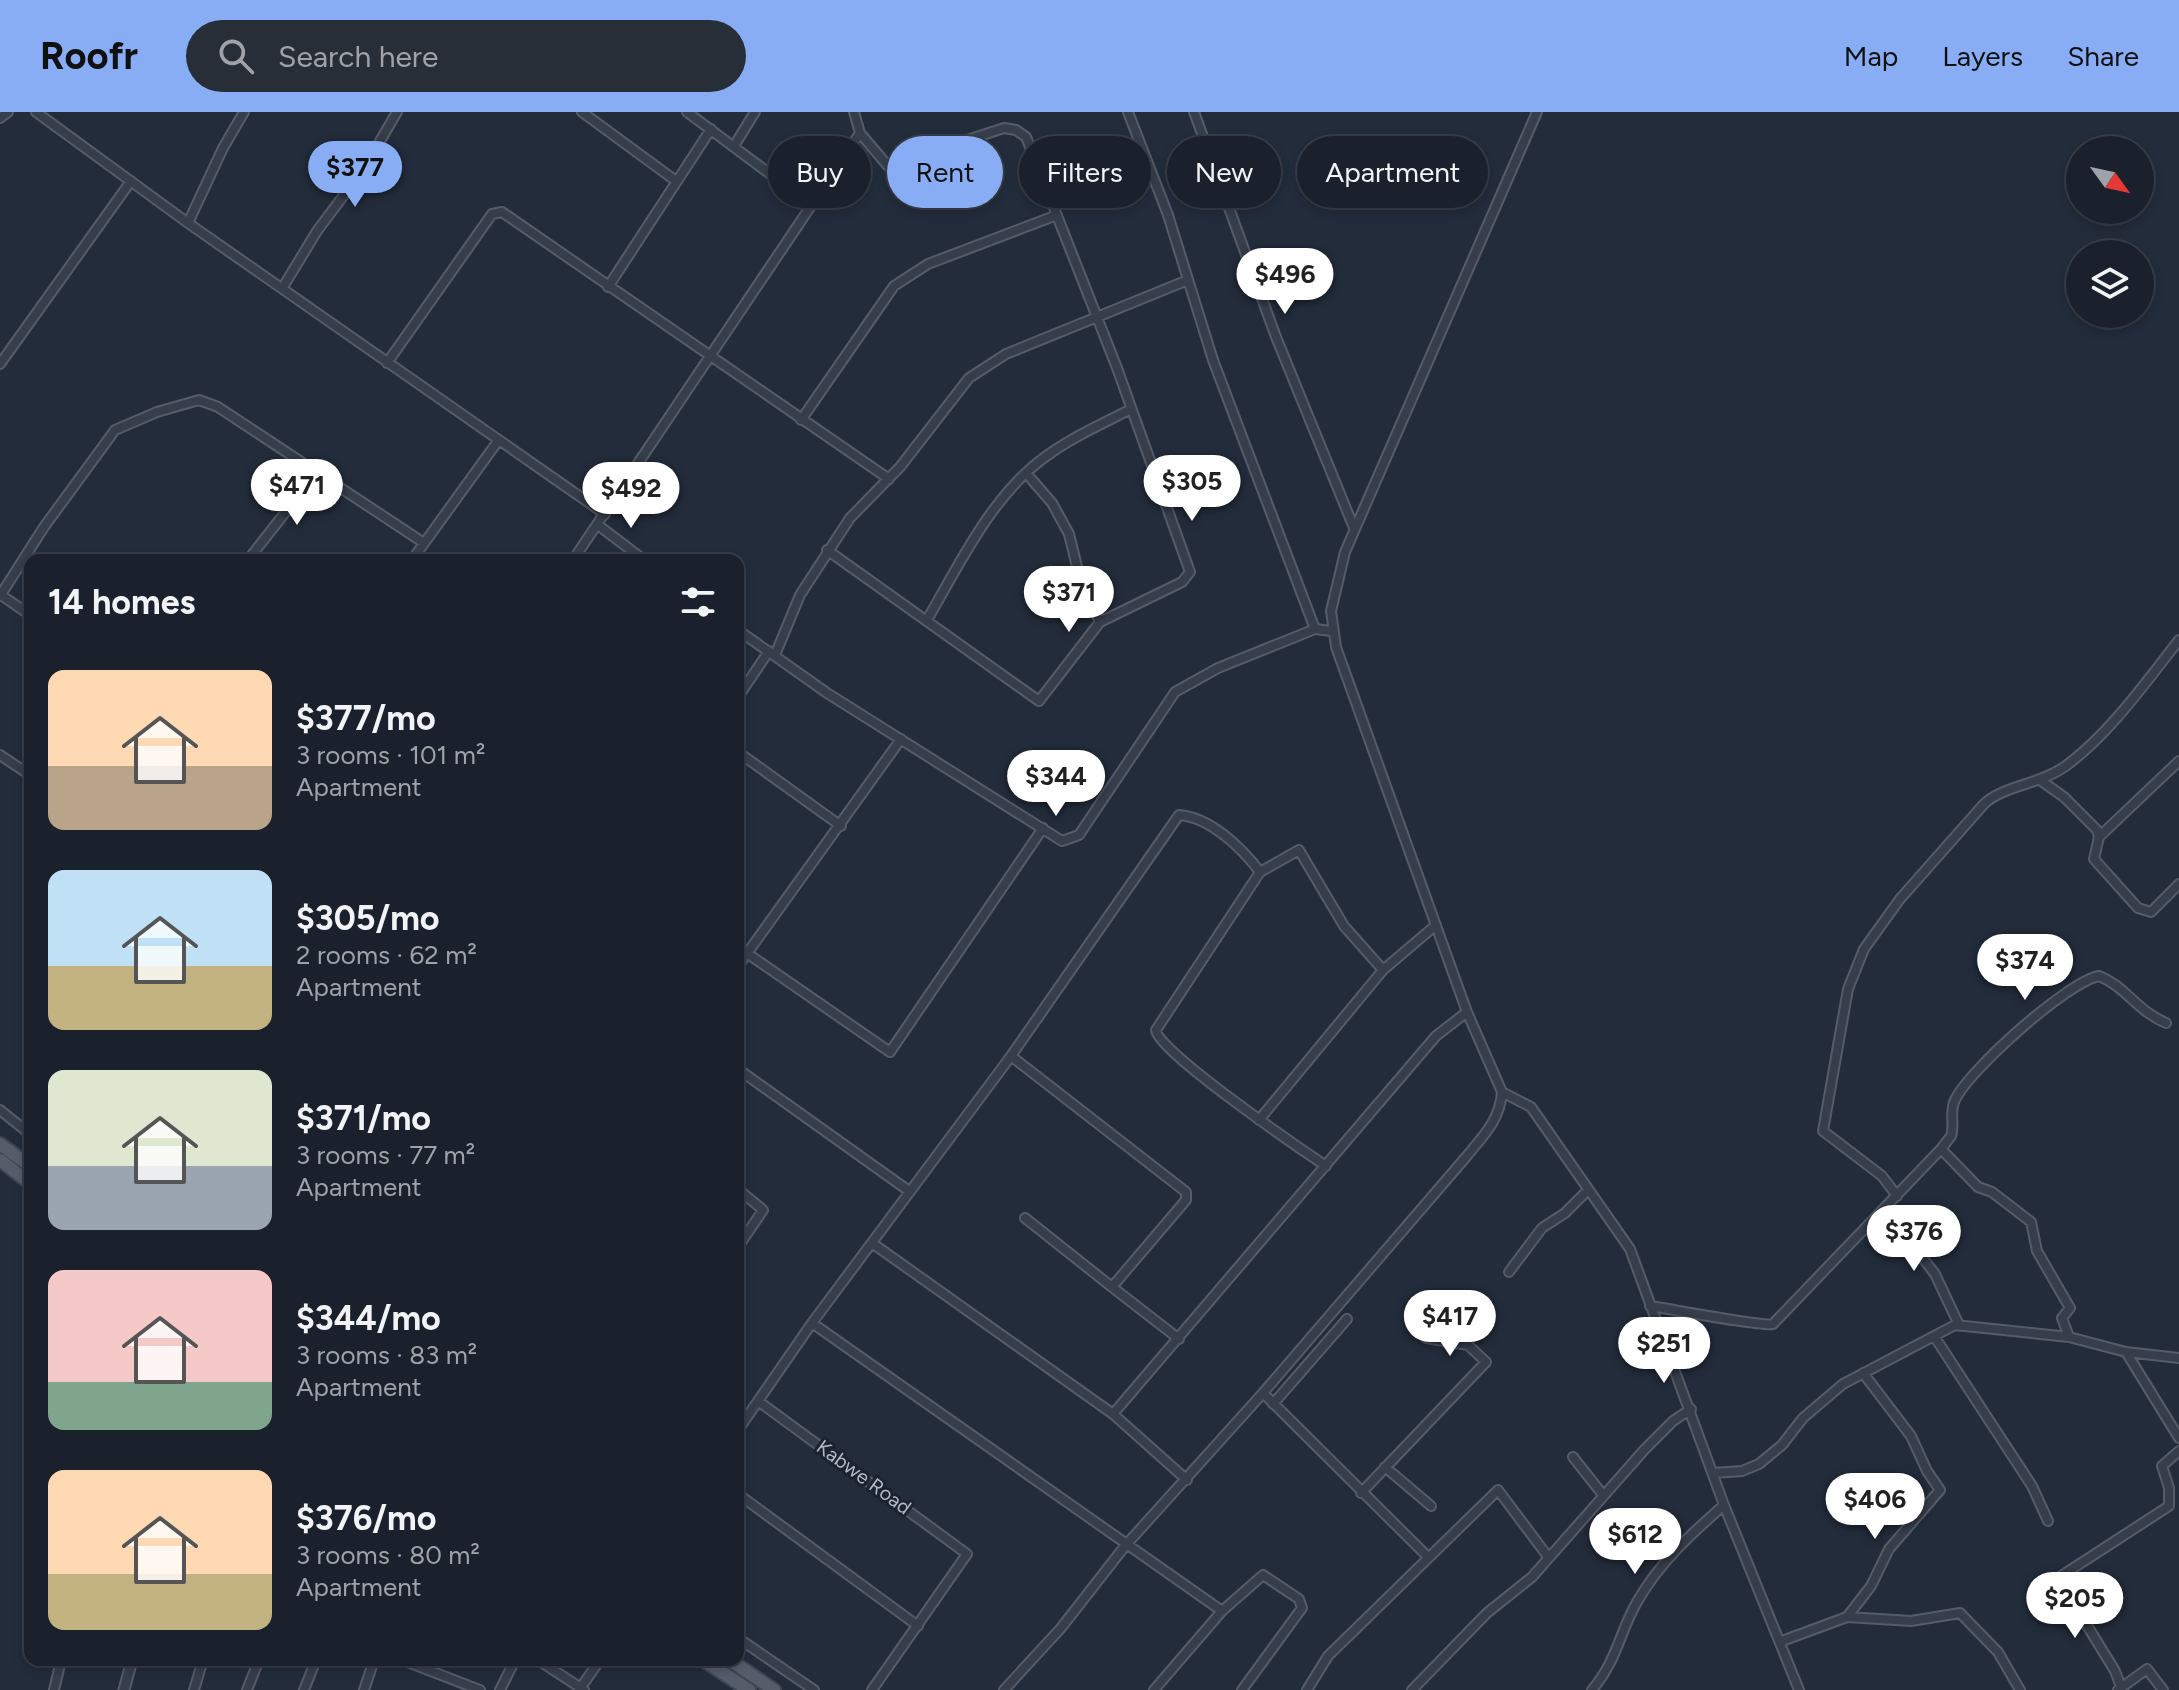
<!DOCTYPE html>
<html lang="en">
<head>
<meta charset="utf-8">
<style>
  body { margin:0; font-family:Figtree,sans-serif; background:#272e38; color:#f1f3f6; height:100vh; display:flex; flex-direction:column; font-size:30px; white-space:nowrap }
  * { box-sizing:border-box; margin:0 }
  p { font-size:26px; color:#9fa3a9 }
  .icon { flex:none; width:44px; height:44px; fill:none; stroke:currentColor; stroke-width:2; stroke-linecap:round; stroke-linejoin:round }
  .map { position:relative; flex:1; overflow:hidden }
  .details { position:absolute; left:24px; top:442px; width:720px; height:1112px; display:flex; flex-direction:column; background:#1a212c; border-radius:16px; box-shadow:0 4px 12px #0003,0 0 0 2px #383e48 }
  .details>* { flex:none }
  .banner { position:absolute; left:768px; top:24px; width:760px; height:72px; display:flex; gap:16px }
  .needle { width:52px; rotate:123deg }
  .fabs { position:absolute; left:2066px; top:24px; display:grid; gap:16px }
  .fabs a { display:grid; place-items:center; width:88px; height:88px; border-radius:50%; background:#1a212c; box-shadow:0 4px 12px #0003,0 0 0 2px #383e48; font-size:40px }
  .price { position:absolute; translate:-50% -68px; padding:0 18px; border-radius:28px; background:#fff; color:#222; font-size:26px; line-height:52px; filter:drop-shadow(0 2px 4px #0008) }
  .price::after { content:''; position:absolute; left:50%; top:48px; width:24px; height:18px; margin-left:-12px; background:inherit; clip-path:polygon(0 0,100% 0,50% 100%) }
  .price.selected { background:#89adf5; color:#111 }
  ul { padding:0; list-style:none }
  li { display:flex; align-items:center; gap:24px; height:200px; padding:0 24px }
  li span { display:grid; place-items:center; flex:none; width:224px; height:160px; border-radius:16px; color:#555 }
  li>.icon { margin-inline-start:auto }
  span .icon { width:96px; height:96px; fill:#fffc; stroke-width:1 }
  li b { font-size:34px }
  h2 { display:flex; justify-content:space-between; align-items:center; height:96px; padding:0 24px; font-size:34px }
  .chip { padding:0 28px; border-radius:36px; background:#1a212c; box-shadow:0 4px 12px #0003,0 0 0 2px #383e48; font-size:28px; line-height:72px }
  .chip.selected { background:#89adf5; color:#111 }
  header { display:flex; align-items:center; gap:48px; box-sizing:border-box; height:112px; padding:0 40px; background:#89adf5; color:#111 }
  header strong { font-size:38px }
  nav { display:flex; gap:44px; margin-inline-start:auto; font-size:28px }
  .search { width:560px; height:72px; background:#272e38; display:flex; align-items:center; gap:20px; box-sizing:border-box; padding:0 28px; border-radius:44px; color:#9fa3a9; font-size:30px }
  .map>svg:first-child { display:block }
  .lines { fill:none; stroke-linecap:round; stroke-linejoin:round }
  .minor-casing { stroke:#555c69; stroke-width:12 }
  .tertiary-casing { stroke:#555c69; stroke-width:13 }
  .primary-casing { stroke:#404754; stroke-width:16 }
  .minor { stroke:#373e4b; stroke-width:8 }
  .tertiary { stroke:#373e4b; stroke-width:9 }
  .primary { stroke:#555d6b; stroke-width:12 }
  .labels { text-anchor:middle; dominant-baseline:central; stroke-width:6; stroke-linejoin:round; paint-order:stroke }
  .street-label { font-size:20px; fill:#b2b9c7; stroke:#1c2330 }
</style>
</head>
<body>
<header>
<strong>Roofr</strong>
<div class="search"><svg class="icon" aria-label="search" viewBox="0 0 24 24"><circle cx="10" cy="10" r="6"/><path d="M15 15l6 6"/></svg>Search here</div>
<nav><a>Map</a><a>Layers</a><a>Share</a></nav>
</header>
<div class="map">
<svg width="2179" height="1578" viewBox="0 0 2179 1578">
  <rect width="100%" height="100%" fill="#232c3b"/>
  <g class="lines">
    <defs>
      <path id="minor" d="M36 0 188 111 605 402
        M582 0 676 69
        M687 0 810 92
        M1128 0 1168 103 1213 248 1315 517
        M1194 0 1276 225 1354 416
        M0 6 8 0
        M734 34 755 0
        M188 111 223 36 244 0
        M283 175 317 119 365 55 397 0
        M608 175 711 17
        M387 251 492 102 502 100 889 367
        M0 252 131 69
        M801 308 894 174 928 152 1057 103
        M1026 361 1052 391 1069 422 1080 467 1100 510
        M598 413 644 448
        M827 438 1039 589 1100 510 1182 470 1190 460 1117 256 1026 25 1016 18 1004 16 888 54 860 21 854 0
        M193 448H198
        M248 448 317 360
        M412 448 498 329
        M573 448 860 21
        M1 483 30 503
        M0 484 44 415 115 318 157 300 199 288 218 295 424 431
        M927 508C959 453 992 383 1045 345 1072 325 1102 312 1131 297
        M738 518 827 581 1062 729 1079 723 1175 580 1218 556 1315 517 1331 519
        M775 543 800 483 850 406 900 355 969 266 1006 242 1188 168
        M738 585 769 539
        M738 640 841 714
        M0 643 30 663
        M2040 668 2064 685 2097 718 2099 725 2094 747 2138 796 2151 800 2179 772
        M2099 725 2179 649
        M738 835 890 940 1043 716
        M738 854 901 627
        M1011 944 1186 1080V1088L1112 1175 1179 1227
        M738 957 909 1079
        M1502 980 1531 995 1630 1137 1724 1393 1799 1578
        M0 998 30 1022
        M1259 1008 1383 858 1436 813
        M1941 1037 1951 1024C1955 1012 1949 1000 1955 988 1968 959 2067 870 2099 864 2124 873 2137 899 2166 911
        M1326 1054C1302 1038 1156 938 1156 918L1260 760 1299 738 1344 814 1383 858
        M738 1077 763 1098 738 1135
        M1897 1084 1882 1064 1823 1019 1848 877 1864 837 1900 787 1984 692C2004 673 2040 673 2067 653 2110 621 2146 570 2179 528
        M1886 1098 1935 1162 1959 1213
        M1025 1106 1112 1175
        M872 1131 1113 1302 1187 1368
        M1509 1160 1542 1116 1565 1101 1588 1078
        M1650 1194C1670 1197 1764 1215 1773 1212L1941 1037 1978 1075 1992 1080 2031 1110 2037 1139 2070 1196 2062 1206 2069 1225
        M812 1211 1222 1499
        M1934 1224 2032 1374 2048 1409
        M2126 1240 2179 1326
        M1263 1281 1428 1445
        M758 1289 967 1442 872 1578
        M1273 1292 1347 1207
        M1113 1302 1436 924 1467 900
        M738 1318 812 1211 1011 944 1179 703C1210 705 1242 736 1260 760
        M1573 1345 1603 1383
        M1385 1355 1431 1394
        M1714 1361 1742 1359 1759 1352 1782 1333 1803 1306 1843 1272 1955 1213 2069 1225 2126 1240 2179 1246
        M1361 1381 1486 1250 1468 1233 1426 1226
        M738 1382 918 1514
        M1847 1505 1871 1474 1889 1437 1940 1378 1927 1359 1911 1324 1863 1261
        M738 1526 814 1578
        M1782 1529 1847 1505 1911 1509 1960 1501 1998 1540 2020 1578
        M402 1548 480 1578
        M538 1548 584 1578
        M2121 1575 2115 1559 2058 1466 2169 1394V1376L2162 1354 2179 1339
        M54 1578 59 1557
        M194 1578 203 1548
        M247 1578 259 1548
        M304 1578 316 1548
        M364 1578 374 1548
        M500 1578 515 1548
        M579 1578 600 1548
        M1004 1578 1061 1516 1125 1434 1263 1281 1466 1045C1483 1024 1500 1008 1502 980L1467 900 1336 535 1331 499 1345 440 1537 0
        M1154 1578 1222 1499 1263 1463 1299 1487 1302 1496 1242 1578
        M1307 1578 1328 1544 1498 1378 1549 1446
        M1412 1578 1487 1501 1532 1465 1645 1337 1673 1309 1691 1297
        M1592 1578C1618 1547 1619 1521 1637 1490 1659 1451 1691 1422 1724 1393
        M2118 1578 2147 1557 2163 1578"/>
      <path id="tertiary" d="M124 1578 132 1548"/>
      <path id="primary" d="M0 1032 30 1054
        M0 1048 30 1071
        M703 1548 749 1578
        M730 1548 774 1578"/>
    </defs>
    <use href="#minor" class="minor-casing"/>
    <use href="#tertiary" class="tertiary-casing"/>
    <use href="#primary" class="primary-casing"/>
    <use href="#minor" class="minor"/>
    <use href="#tertiary" class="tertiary"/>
    <use href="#primary" class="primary"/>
  </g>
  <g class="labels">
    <g class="street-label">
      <text transform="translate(864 1365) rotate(36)">Kabwe Road</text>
    </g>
  </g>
</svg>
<div class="fabs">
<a><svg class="needle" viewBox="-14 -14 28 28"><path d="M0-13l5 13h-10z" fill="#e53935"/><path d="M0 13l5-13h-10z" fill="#9fa3a9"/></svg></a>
<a><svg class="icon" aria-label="layers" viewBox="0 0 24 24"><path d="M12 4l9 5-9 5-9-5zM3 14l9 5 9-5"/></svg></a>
</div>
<b class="price selected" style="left:355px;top:97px">$377</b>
<b class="price" style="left:1285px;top:204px">$496</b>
<b class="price" style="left:1192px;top:411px">$305</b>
<b class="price" style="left:297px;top:415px">$471</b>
<b class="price" style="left:631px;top:418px">$492</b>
<b class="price" style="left:1069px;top:522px">$371</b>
<b class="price" style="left:1056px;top:706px">$344</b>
<b class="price" style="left:2025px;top:890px">$374</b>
<b class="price" style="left:1914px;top:1161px">$376</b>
<b class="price" style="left:1450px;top:1246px">$417</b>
<b class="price" style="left:1664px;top:1273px">$251</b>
<b class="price" style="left:1875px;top:1429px">$406</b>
<b class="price" style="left:1635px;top:1464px">$612</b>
<b class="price" style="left:2075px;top:1528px">$205</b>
<div class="banner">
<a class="chip">Buy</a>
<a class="chip selected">Rent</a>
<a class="chip">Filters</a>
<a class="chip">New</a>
<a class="chip">Apartment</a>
</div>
<section class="details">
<h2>14 homes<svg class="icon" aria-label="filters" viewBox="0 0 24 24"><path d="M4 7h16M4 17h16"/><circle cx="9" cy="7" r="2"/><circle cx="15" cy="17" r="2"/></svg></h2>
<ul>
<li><span style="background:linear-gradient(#ffd9b3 60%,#b9a48a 0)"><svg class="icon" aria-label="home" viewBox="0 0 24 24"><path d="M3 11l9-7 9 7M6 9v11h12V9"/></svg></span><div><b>$377/mo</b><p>3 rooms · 101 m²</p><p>Apartment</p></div></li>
<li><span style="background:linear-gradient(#bfe0f5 60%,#c2b280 0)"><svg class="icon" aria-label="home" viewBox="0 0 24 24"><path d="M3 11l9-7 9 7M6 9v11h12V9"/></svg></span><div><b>$305/mo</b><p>2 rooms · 62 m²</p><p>Apartment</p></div></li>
<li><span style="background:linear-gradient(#dfe7d0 60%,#9aa5b1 0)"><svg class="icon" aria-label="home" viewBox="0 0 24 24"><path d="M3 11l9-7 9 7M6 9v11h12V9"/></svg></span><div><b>$371/mo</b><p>3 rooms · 77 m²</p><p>Apartment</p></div></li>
<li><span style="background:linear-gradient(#f6c9c9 70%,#7fa58c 0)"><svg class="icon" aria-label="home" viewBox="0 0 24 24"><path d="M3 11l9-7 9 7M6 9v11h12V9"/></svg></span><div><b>$344/mo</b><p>3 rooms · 83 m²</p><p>Apartment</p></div></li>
<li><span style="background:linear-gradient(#ffd9b3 65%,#c2b280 0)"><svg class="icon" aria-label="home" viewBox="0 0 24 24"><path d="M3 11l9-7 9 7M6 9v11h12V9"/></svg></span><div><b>$376/mo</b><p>3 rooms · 80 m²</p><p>Apartment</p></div></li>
</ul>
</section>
</div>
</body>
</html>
